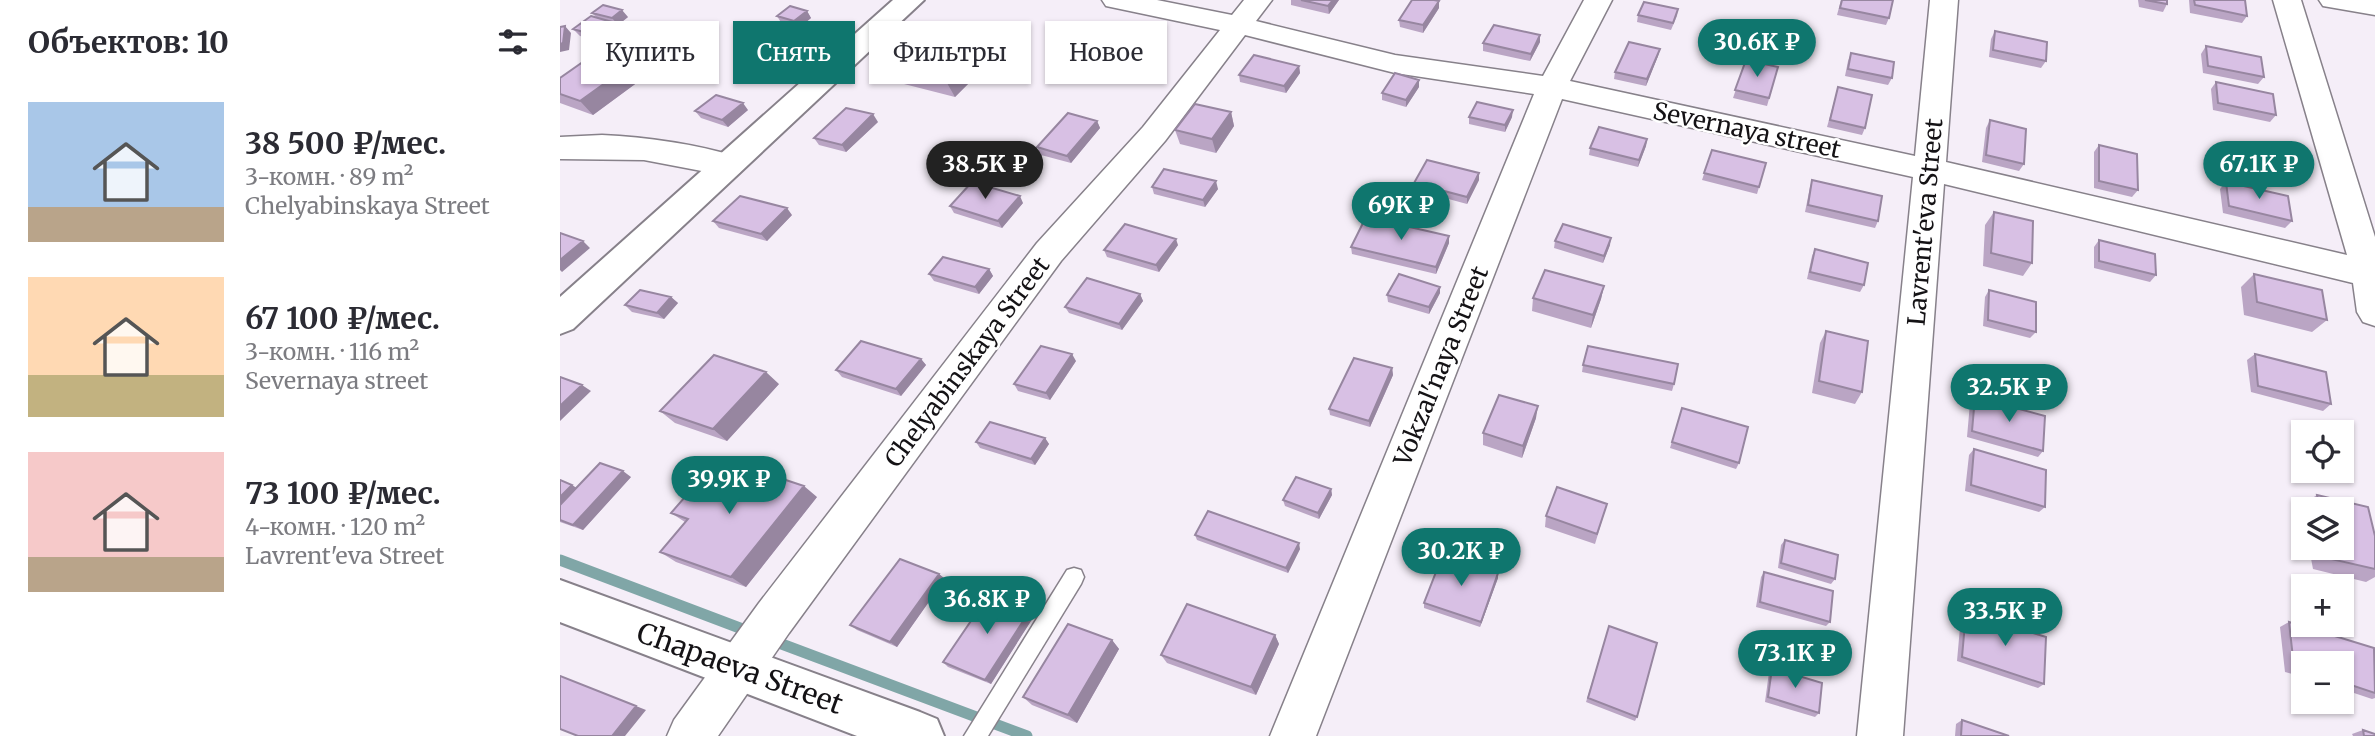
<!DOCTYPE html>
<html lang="ru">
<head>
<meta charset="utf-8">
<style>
  body { margin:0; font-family:Merriweather,serif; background:#f2f2f3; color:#2b2b33; height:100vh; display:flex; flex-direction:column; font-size:26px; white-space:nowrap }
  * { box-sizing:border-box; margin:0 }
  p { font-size:23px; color:#7c7c81 }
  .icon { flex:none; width:38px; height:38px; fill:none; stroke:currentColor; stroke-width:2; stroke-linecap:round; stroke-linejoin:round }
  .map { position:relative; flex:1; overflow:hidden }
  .sheet { display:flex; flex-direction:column; background:#fff; width:560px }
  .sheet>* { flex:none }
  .guide { position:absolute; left:21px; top:21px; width:665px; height:63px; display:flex; gap:14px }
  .buttons { position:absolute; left:1731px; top:420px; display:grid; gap:14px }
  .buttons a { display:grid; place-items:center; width:63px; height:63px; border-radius:0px; background:#fff; box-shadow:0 2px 5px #0004; font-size:35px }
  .price { position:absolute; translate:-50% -60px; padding:0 16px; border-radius:24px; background:#0f766e; color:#fff; font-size:23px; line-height:46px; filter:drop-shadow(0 2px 4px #0008) }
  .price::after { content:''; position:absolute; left:50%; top:42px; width:21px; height:16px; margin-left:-10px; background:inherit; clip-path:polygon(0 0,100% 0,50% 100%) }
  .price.on { background:#222; color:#fff }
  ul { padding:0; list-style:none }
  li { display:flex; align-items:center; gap:21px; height:175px; padding:0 28px }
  li span { display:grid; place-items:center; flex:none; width:196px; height:140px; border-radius:0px; color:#555 }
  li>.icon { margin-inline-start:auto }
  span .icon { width:84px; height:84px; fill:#fffc; stroke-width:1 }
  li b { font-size:30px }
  h2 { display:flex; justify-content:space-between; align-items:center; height:84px; padding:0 28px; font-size:30px }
  .chip { padding:0 24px; border-radius:0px; background:#fff; box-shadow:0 2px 5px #0004; font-size:24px; line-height:63px }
  .chip.on { background:#0f766e; color:#fff }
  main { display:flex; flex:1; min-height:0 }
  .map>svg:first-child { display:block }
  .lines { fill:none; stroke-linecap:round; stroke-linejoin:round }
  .stream { stroke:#80a6a7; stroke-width:11 }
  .lane-casing { stroke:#87818a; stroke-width:3 }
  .street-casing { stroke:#87818a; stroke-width:3 }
  .secondary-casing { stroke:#87818a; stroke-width:4 }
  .lane { fill:#fff; fill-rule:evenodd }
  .street { fill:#fff; fill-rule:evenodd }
  .secondary { fill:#fff; fill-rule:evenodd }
  .wall { fill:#baa5c4 }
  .shaded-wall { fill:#9786a0 }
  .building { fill:#d8c0e4; stroke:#9786a0; stroke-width:2 }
  .labels { text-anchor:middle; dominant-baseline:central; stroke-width:5; stroke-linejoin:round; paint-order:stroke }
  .street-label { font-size:24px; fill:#141215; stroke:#fff }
  .near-street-label { font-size:28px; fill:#141215; stroke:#fff }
</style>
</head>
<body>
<main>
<section class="sheet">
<h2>Объектов: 10<svg class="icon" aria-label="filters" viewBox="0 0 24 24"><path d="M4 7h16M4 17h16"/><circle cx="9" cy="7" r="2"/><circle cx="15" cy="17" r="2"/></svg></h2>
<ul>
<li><span style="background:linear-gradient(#a9c7e8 75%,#b9a48a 0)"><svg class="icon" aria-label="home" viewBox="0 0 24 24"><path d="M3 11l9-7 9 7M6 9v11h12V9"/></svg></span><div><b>38 500 ₽/мес.</b><p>3-комн. · 89 m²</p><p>Chelyabinskaya Street</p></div></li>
<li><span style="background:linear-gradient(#ffd9b3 70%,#c2b280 0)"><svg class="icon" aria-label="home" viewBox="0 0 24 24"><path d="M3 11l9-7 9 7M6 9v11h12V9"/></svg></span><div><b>67 100 ₽/мес.</b><p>3-комн. · 116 m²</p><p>Severnaya street</p></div></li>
<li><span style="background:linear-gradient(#f6c9c9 75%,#b9a48a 0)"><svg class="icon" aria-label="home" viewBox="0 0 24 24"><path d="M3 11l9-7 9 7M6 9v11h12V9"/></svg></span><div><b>73 100 ₽/мес.</b><p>4-комн. · 120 m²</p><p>Lavrent'eva Street</p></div></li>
</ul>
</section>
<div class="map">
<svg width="1815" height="736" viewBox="0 0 1815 736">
  <rect width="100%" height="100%" fill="#f5eef8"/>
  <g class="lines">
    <path class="stream" d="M0 560 193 633
      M211 640 467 736"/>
    <defs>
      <path id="lane" d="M514 568 521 570 524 577 521 584 428 736H404L507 570Z"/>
      <path id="street" d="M542 0H597L672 15 684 0H712L696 21 835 55 983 76 1024 0H1052L1010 81 1355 156 1370 0H1398L1386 162 1787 255 1713 0H1741L1815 237V326L1803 322 1797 312 1793 283 1384 184 1343 736H1297L1353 177 1002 99 756 736H710L974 94 835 73 685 35 605 141 501 261 229 633 158 736H107L114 720 199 603 477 243 583 127 660 30 546 6Z
        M1759 0H1815V15L1763 6Z
        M42 135C88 137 134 144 179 157L184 165 179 173 168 176 84 160 0 159V137Z"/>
      <path id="secondary" d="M333 0H364L13 329 0 334V297Z
        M0 580 360 712 377 719 384 736H297L0 622Z"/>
    </defs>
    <use href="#lane" class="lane-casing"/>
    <use href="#street" class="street-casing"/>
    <use href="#secondary" class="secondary-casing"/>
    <use href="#lane" class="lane"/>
    <use href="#street" class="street"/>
    <use href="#secondary" class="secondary"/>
  </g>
  <path class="wall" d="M731 0H779L769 14 731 5Z
    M1281 0H1331L1329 18 1326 25 1277 15Z
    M1578 0H1607V4L1603 12 1579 7Z
    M1629 0H1685L1687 16 1682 23 1630 13Z
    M879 8 863 33 840 27 839 20Z
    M1118 9 1117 16 1111 30 1077 22 1078 15Z
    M247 11 251 18 239 28 222 24 217 16Z
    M32 13 68 17 58 25 54 24 58 29 40 42 20 36 13 29 36 17Z
    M1435 31 1486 61 1481 68 1429 57 1431 39Z
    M980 35V42L970 61 923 51V43Z
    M1646 46 1704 77 1698 84 1643 73 1641 54Z
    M1100 49 1098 56 1086 86 1054 79 1055 72Z
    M120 51 33 115 0 103V78Z
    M1291 53 1332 78 1328 85 1285 76 1288 61Z
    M414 58 420 72 395 97 344 84 336 70Z
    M1186 60 1218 67 1207 106 1173 98Z
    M739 66 740 73 726 93 680 82 679 75Z
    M1656 82 1716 115 1710 122 1653 110 1651 89Z
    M859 87 846 107 822 100V93Z
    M1278 87 1305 128 1302 135 1267 127Z
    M188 110 168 127 141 118 135 111Z
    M671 112 674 126 656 153 620 144 615 130Z
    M909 117H952L945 132 909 124Z
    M1430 120 1464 164 1459 171 1422 162 1426 128Z
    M537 121 540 128 511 163 481 155 477 147Z
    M318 122 286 152 259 145 254 138Z
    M1087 139 1086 146 1078 167 1029 155 1030 148Z
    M1539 145 1578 190 1572 197 1534 188V152Z
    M1152 150 1206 163 1197 194 1142 180Z
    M919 180 907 204 855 190 854 183Z
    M1252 180 1318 221 1315 228 1245 212 1250 187Z
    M1666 182 1732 221 1725 228 1663 213 1660 189Z
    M592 187 658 189 645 207 594 194Z
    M463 203 442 228 394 213 390 206Z
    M1434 212 1472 263 1463 276 1423 266 1425 225Z
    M232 215 207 241 159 228 153 221Z
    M1539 240 1596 275 1590 282 1534 268V247Z
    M995 241 1050 245 1043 263 994 248Z
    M889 243 876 274 792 254 791 247Z
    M618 245 599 272 547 257 544 250Z
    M1255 249 1304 285 1300 292 1247 279 1252 256Z
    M429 269 433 276 419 294 374 281 369 274Z
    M1694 274 1767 320 1752 332 1684 315 1681 287Z
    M1044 286 1041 299 1031 328 972 311 973 298Z
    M1429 290 1476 332 1470 338 1423 326 1425 297Z
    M880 293 869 314 828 302 827 295Z
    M580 294 583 301 562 330 509 313 505 307Z
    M111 297 118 303 104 319 72 312 65 305Z
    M1266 331 1302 392 1295 404 1252 393 1260 343Z
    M1695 354 1771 404 1763 411 1691 392 1687 360Z
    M361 359 366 365 341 396 282 377 276 370Z
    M516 361 490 400 458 391 454 384Z
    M1023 365 1114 384 1112 391 1022 372Z
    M832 368 833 375 810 427 770 415 769 409Z
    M219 384 167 441 115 423 100 411Z
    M1415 397 1483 451 1478 457 1407 437 1410 403Z
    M1122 408 1179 463 1176 469 1110 448Z
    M976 418 962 458 923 445V433Z
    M485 438 489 444 475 465 420 448 416 442Z
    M1414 449 1485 507 1479 512 1405 491 1409 455Z
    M71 477 23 530 0 522V480L17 488Z
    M771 489 772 495 759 519 725 506 723 500Z
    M1757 495 1808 507 1815 536V577L1806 582 1753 569 1749 548H1782V509H1743V519L1740 506Z
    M257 497 186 587 116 562 100 552 125 522 111 513Z
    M1047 504 1035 544 985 527 986 516Z
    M635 535 740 549 728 573 637 540Z
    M1225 540 1275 579 1271 584 1218 568 1221 545Z
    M1204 572 1270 622 1266 626 1196 607 1201 577Z
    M938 573V578L920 627 864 608V603Z
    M379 574 385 579 337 647 297 630 290 625Z
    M471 609 476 613 431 684 388 667 383 662Z
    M1406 612 1484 684 1478 688 1397 661 1401 616Z
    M1729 622 1815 651V698L1812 699 1782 689V663H1743V677L1725 672 1720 627Z
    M1049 626 1077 717 1075 721 1026 702Z
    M715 635 719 644 696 695 607 663 601 655Z
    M552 640 559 649 517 723 472 705 463 697Z
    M1212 668 1259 713 1255 717 1205 702 1209 672Z
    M1402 720 1449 736H1395L1396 724Z
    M1803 730 1815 736H1793L1792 734Z"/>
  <path class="shaded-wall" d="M773 0H779L769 14 768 6Z
    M879 1V8L863 33V25Z
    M62 10 68 17 58 25 52 18Z
    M247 11 251 18 239 28 234 21Z
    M52 22 58 29 40 42 34 35Z
    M5 26 11 33 9 50 0 52V44Z
    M980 35V42L970 61 971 54Z
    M109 37 120 51 33 115 20 101Z
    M1100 49 1098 56 1086 86 1087 79Z
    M414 58 420 72 395 97 387 83Z
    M739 66 740 73 726 93 724 86Z
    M859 80V87L846 107V100Z
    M183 103 188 110 168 127 162 120Z
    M953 110 952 117 945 132V125Z
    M671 112 674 126 656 153 652 139Z
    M313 114 318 122 286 152 282 145Z
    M537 121 540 128 511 163 507 156Z
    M1087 139 1086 146 1078 167 1079 160Z
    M919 173V180L907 204V197Z
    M656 181 658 189 645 207 643 200Z
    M460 196 463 203 442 228 438 221Z
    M227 208 232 215 207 241 201 234Z
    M889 236V243L876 274V267Z
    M1051 238 1050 245 1043 263 1044 256Z
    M616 239 618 245 599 272 596 265Z
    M23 241 30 248 2 272 0 270V260Z
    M429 269 433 276 419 294 415 287Z
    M1044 286 1041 299 1031 328 1033 315Z
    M880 287V293L869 314V307Z
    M580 294 583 301 562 330 559 324Z
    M111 297 118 303 104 319 97 313Z
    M512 354 516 361 490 400 486 393Z
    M361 359 366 365 341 396 336 389Z
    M832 368 833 375 810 427 809 421Z
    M206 372 219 384 167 441 153 429Z
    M22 385 31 391 0 421V406Z
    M978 406 976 418 962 458 963 446Z
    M485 438 489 444 475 465 471 459Z
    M63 471 71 477 23 530 13 525Z
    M12 485 21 491 0 512V497Z
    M244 486 257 497 186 587 171 577Z
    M771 489 772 495 759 519 758 513Z
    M739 543 740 549 728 573 726 568Z
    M938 573V578L920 627 921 622Z
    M379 574 385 579 337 647 330 642Z
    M471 609 476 613 431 684 425 680Z
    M715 635 719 644 696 695 691 687Z
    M552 640 559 649 517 723 508 715Z
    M76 706 86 710 65 736H52Z"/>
  <path class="building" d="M741 0H773L768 6Z
    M852 0H874L879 1 863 25 839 20Z
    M1282 0H1333L1329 18 1280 8Z
    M1585 0H1607V4Z
    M1634 0H1685L1687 16 1635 5Z
    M1084 2 1118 9 1113 23 1078 15Z
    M43 5 62 10 52 18 32 13Z
    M230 6 247 11 234 21 217 16Z
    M31 16 52 22 34 35 13 29Z
    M934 25 980 35 971 54 923 43Z
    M5 26 3 43 0 44V27Z
    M74 26 109 37 20 101 0 94V78Z
    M1435 31 1487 42 1486 61 1433 50Z
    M1069 42 1100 49 1087 79 1055 72Z
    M363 45 414 58 387 83 336 70Z
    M1646 46 1701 57 1704 77 1648 66Z
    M1291 53 1334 62 1332 78 1288 69Z
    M694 55 739 66 724 86 679 75Z
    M1186 60 1218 67 1209 98 1175 90Z
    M835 73 859 80 846 100 822 93Z
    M1656 82 1713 94 1716 115 1658 103Z
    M1278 87 1312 95 1305 128 1270 120Z
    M156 95 183 103 162 120 135 111Z
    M917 102 953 110 945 125 909 117Z
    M635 104 671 112 652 139 615 130Z
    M286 108 313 114 282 145 254 138Z
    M508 113 537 121 507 156 477 147Z
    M1430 120 1466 129 1464 164 1426 155Z
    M1039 127 1087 139 1079 160 1030 148Z
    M1539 145 1577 154 1578 190 1539 181Z
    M1152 150 1206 163 1199 187 1144 173Z
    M867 160 919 173 907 197 854 183Z
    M604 169 656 181 643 200 592 187Z
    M1252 180 1322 196 1318 221 1248 205Z
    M412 182 460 196 438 221 390 206Z
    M1666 182 1728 196 1732 221 1669 206Z
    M180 196 227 208 201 234 153 221Z
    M1434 212 1473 221 1472 263 1431 253Z
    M806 217 889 236 876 267 791 247Z
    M565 224 616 239 596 265 544 250Z
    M1003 224 1051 238 1044 256 995 241Z
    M0 233 23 241 0 260Z
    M1539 240 1595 254 1596 275 1539 261Z
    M1255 249 1308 263 1304 285 1250 272Z
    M383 257 429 269 415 287 369 274Z
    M985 270 1044 286 1033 315 973 298Z
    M839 274 880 287 869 307 827 295Z
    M1694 274 1762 290 1767 320 1697 302Z
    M527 278 580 294 559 324 505 307Z
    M80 290 111 297 97 313 65 305Z
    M1429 290 1476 302V332L1428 320Z
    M1266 331 1308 341 1302 392 1259 381Z
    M301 341 361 359 336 389 276 370Z
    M481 346 512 354 486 393 454 384Z
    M1028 346 1118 364 1114 384 1023 365Z
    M1695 354 1766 372 1771 404 1698 386Z
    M154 355 206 372 153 429 100 411Z
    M794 358 832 368 809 421 769 409Z
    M0 377 22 385 0 406Z
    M939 395 978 406 963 446 923 433Z
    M1415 397 1485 416 1483 451 1412 431Z
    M1122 408 1188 427 1179 463 1112 442Z
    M430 422 485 438 471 459 416 442Z
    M1414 449 1486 470 1485 507 1411 485Z
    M159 458 244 486 171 577 100 552 128 519 111 513Z
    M40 463 63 471 13 525 0 520V505Z
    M736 477 771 489 758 513 723 500Z
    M0 480 12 485 0 497Z
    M997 487 1047 504 1037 534 986 516Z
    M1757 495 1808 507 1815 536V569L1771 559 1768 548H1782V509H1760Z
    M648 511 739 543 726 568 635 535Z
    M1225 540 1278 555 1275 579 1221 563Z
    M883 554 938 573 921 622 864 603Z
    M340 559 379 574 330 642 290 625Z
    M1204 572 1273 591 1270 622 1200 602Z
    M430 593 471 609 425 680 383 662Z
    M627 604 715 635 691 687 601 655Z
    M1406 612 1486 637 1484 684 1402 657Z
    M1729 622 1814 648 1815 693 1782 682V663H1743V670L1734 667Z
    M508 624 552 640 508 715 463 697Z
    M1049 626 1097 643 1077 717 1028 698Z
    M1212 668 1262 683 1259 713 1208 697Z
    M0 676 76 706 52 736H18L0 729Z
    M1402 720 1449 736H1401Z
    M1803 730 1815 734V736H1804Z"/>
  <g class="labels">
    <g class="street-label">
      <text transform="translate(1187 130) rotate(12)">Severnaya street</text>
      <text transform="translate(1365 222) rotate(-85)">Lavrent'eva Street</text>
      <text transform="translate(407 362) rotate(-53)">Chelyabinskaya Street</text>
      <text transform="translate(881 366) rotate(-68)">Vokzal'naya Street</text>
    </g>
    <g class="near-street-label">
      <text transform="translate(180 668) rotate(20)">Chapaeva Street</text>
    </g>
  </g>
</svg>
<div class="buttons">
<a><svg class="icon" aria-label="locate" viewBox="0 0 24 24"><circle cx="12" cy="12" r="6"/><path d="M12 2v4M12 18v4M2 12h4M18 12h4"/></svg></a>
<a><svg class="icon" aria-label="layers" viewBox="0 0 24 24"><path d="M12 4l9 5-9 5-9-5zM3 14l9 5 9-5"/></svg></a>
<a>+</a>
<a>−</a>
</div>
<b class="price" style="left:1197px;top:79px">30.6K ₽</b>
<b class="price on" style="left:425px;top:201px">38.5K ₽</b>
<b class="price" style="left:1699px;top:201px">67.1K ₽</b>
<b class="price" style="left:841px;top:242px">69K ₽</b>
<b class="price" style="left:1449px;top:424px">32.5K ₽</b>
<b class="price" style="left:169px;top:516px">39.9K ₽</b>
<b class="price" style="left:901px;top:588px">30.2K ₽</b>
<b class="price" style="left:427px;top:636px">36.8K ₽</b>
<b class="price" style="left:1445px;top:648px">33.5K ₽</b>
<b class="price" style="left:1235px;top:690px">73.1K ₽</b>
<div class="guide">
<a class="chip">Купить</a>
<a class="chip on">Снять</a>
<a class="chip">Фильтры</a>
<a class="chip">Новое</a>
</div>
</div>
</main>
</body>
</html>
